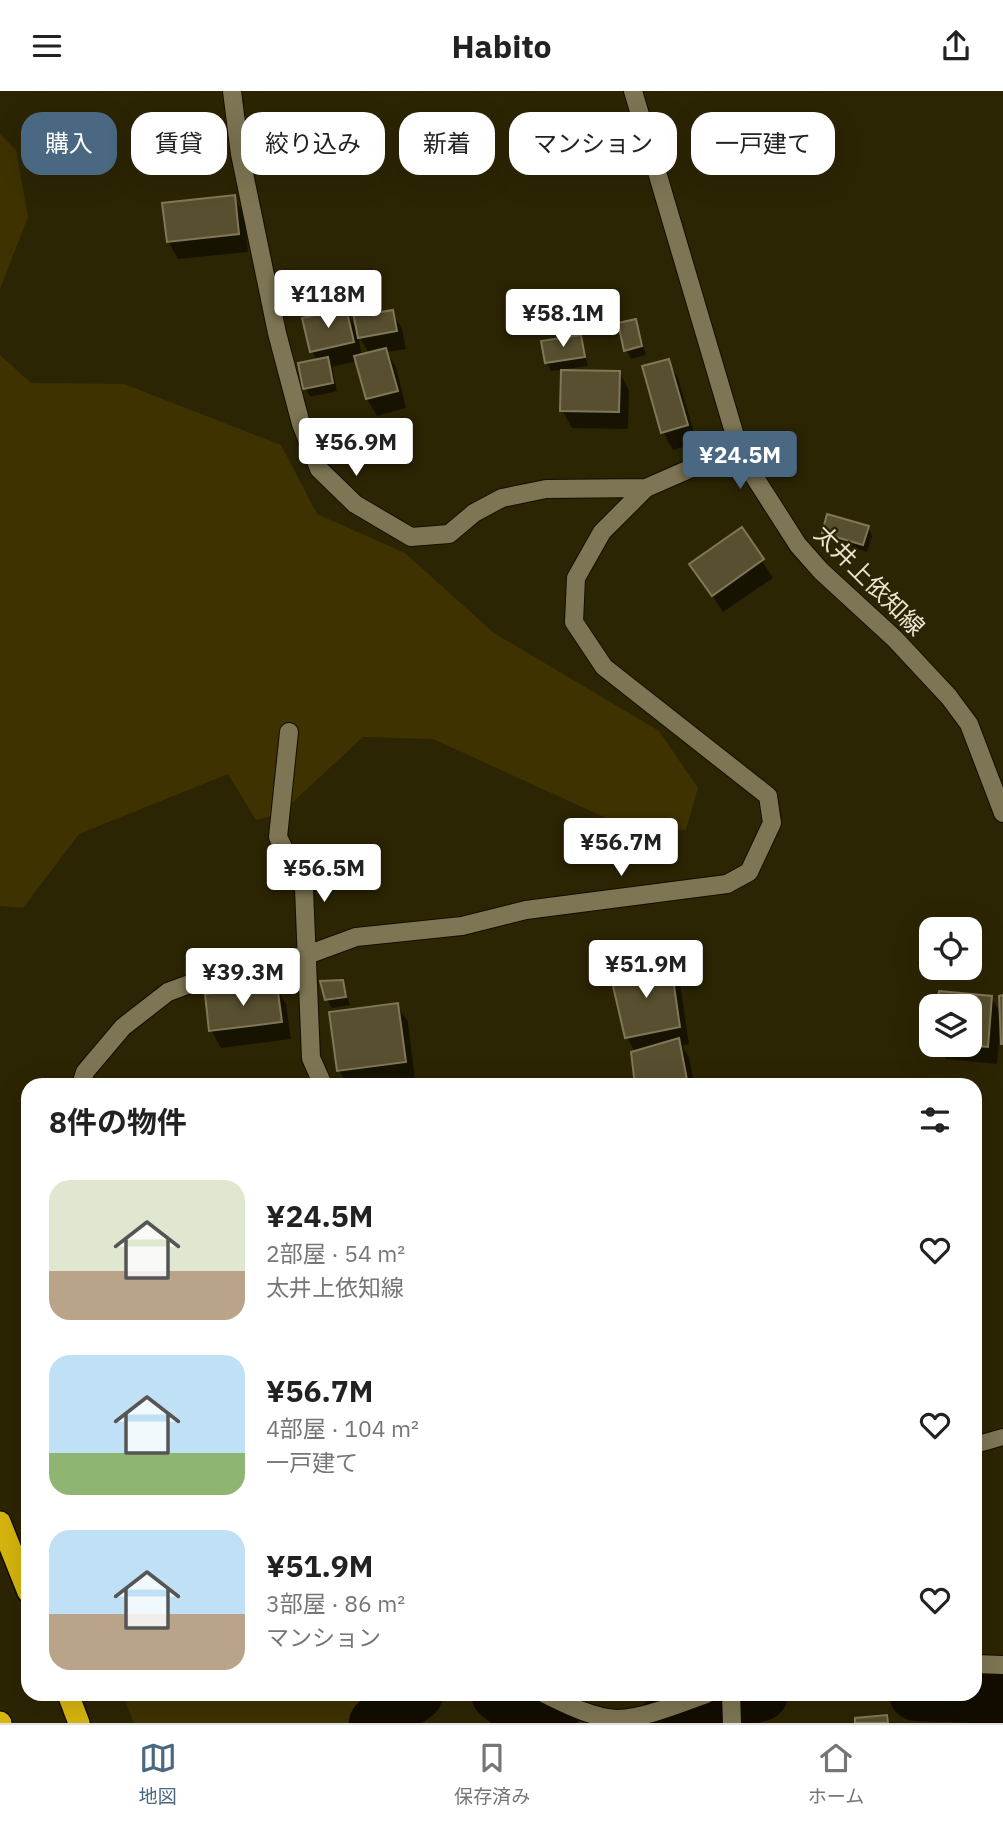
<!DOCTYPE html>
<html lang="ja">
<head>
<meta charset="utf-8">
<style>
  body { margin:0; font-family:"IBM Plex Sans","Noto Sans JP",sans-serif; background:#f6f6f6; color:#222; height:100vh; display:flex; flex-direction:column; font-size:26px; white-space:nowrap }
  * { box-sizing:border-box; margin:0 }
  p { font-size:23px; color:#767676 }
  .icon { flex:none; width:38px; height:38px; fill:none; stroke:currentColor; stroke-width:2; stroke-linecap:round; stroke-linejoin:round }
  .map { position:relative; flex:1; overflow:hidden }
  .sheet { position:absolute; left:21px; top:987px; width:961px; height:623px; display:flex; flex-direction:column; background:#fff; border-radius:21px; box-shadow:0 7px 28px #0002 }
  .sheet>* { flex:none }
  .guide { position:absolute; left:21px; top:21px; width:962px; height:63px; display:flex; gap:14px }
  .tools { position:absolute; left:919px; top:826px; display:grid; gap:14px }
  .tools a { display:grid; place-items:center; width:63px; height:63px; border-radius:14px; background:#fff; box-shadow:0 7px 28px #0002; font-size:35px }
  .price { position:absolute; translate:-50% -60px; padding:0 16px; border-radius:7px; background:#fff; color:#222; font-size:23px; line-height:46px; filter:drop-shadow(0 2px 4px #0008) }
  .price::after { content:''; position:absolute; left:50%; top:42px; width:21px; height:16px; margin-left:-10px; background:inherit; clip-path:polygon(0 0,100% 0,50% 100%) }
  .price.active { background:#4a6882; color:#fff }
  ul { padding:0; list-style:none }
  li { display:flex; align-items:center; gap:21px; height:175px; padding:0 28px }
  li span { display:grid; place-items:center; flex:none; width:196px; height:140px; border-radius:21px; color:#555 }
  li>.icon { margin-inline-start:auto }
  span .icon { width:84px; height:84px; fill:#fffc; stroke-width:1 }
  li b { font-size:30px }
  h2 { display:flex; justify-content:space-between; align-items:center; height:84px; padding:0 28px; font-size:30px }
  .tag { padding:0 24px; border-radius:21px; background:#fff; box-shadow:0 7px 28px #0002; font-size:24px; line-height:63px }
  .tag.active { background:#4a6882; color:#fff }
  header { display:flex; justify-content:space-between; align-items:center; height:91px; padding:0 28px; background:#fff; font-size:32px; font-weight:700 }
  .dock { display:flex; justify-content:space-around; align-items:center; height:98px; border-top:2px solid #e0e0e0; background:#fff; font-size:19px; color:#767676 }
  .dock a { display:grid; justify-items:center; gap:4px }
  .dock .active { color:#4a6882 }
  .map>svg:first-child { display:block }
  .green { fill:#3e3200 }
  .shadow { fill:#0007; fill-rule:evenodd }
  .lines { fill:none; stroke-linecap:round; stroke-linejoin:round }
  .river { stroke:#120c00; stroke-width:54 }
  .building { fill:#574f2f; stroke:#807756; stroke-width:2 }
  .service-casing { stroke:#130e00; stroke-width:18 }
  .minor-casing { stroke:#130e00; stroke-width:20 }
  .secondary-casing { stroke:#130e00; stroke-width:20 }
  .motorway-casing { stroke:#130e00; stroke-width:24 }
  .service { stroke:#7d7553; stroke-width:16 }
  .minor { stroke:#7d7553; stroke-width:18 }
  .secondary { stroke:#7d7553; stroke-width:18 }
  .motorway { stroke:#d6b50e; stroke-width:21 }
  .labels { text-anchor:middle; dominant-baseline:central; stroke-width:5; stroke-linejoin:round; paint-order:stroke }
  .street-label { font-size:24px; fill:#eae5d3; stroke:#2c2504 }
</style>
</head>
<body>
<header><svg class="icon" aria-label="menu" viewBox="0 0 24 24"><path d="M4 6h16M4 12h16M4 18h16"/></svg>Habito<svg class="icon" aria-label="share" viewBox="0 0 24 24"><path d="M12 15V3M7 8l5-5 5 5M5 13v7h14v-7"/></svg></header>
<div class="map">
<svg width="1003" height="1632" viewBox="0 0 1003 1632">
  <rect width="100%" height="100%" fill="#2c2504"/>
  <path class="green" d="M0 43 16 59 28 126 0 198Z
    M0 264 31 292 124 293 281 354 317 423 405 462 494 542 659 640 698 697 686 739 639 742 433 648 363 646 280 723 256 729 228 683 79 743 23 817 0 815Z
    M122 1603H397L405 1632H134Z"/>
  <path class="shadow" d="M234 106 244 124 248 161 178 168 168 150Z
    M364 210 372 224 392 221 402 238 406 258 387 261 396 276 406 317 377 325 367 308 357 270 332 276 337 300 310 306 305 297 317 270 312 260 345 219 358 241ZM358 243 369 263 362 265Z
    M635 230 646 264 631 268 626 259Z
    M580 246 588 275 551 280 546 271Z
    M668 270 678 287 697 352 673 359 663 341Z
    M619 281 629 299 628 338 572 337 562 319Z
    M868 436 872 445 867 461 829 450 824 442Z
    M742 439 773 487 723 521 692 473Z
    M670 876 680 893 689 953 682 955 689 966 694 994H636L635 961 627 946Z
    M342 891 350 914 332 917 327 909Z
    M276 896 286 913 291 948 221 957 211 939Z
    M940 902 991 906 1002 924 1003 906V951L1000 939 997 973 946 968 938 954H970V915H939Z
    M397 914 408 931 415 989 347 994 339 979Z"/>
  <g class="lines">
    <path class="river" d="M498 1603 519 1620 551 1632
      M916 1603 1003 1606
      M376 1632 416 1603
      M663 1632 761 1603"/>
  </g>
  <path class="building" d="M235 104 239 143 167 151 162 112Z
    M365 208 368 223 393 219 397 240 358 247 351 211Z
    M346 217 354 251 310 261 302 227Z
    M636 228 642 255 624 260 618 232Z
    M581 244 585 266 545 272 541 250Z
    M386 257 398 300 366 308 354 265Z
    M328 266 333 292 303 298 298 272Z
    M669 268 688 334 661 342 642 275Z
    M561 279 620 280 619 321 560 320Z
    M827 423 869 435 863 454 822 442Z
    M742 436 764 468 712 505 689 473Z
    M671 874 680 936 625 947 610 882Z
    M343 889 346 906 325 909 320 890Z
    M277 894 282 931 209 940 205 903Z
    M939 900 992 905 988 956 967 954 970 915H937Z
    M1003 904V953H1001L999 905Z
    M398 912 406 971 337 980 329 921Z
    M679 947 688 994H635L631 961Z
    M887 1624 888 1632H855V1627Z"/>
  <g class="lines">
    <defs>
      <path id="service" d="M975 1354 1003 1346"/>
      <path id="minor" d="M232 0 240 63 277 242 301 333 319 378 355 413 411 446 449 443 474 422 502 407 546 398 646 397 740 356
        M289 641 278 746 304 798 311 967 323 994
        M81 994 85 981 123 936 168 901 230 878 307 864 356 846 462 835 526 819 727 793 749 781 772 732 768 705 604 576 574 531 576 487 602 441 646 397
        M975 1573 1003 1574
        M545 1603C565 1613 593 1627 617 1628 642 1628 682 1612 706 1603
        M731 1603 732 1632"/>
      <path id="secondary" d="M633 0 741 365 798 454 821 480 895 548 949 606 969 633 1003 722"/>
      <path id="motorway" d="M0 1431 28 1501
        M68 1603 79 1632
        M0 1631 1 1632"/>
    </defs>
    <use href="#service" class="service-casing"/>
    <use href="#minor" class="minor-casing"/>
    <use href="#secondary" class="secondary-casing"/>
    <use href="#motorway" class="motorway-casing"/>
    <use href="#service" class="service"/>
    <use href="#minor" class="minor"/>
    <use href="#secondary" class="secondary"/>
    <use href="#motorway" class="motorway"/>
  </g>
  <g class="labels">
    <g class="street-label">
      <text transform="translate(870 489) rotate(45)">太井上依知線</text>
    </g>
  </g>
</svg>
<div class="tools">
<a><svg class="icon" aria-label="locate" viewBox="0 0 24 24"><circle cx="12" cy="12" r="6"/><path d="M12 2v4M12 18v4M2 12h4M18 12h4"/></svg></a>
<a><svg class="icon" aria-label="layers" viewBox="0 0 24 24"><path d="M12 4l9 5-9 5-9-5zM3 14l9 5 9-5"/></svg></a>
</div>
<b class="price" style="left:328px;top:239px">¥118M</b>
<b class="price" style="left:563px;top:258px">¥58.1M</b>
<b class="price" style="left:356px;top:387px">¥56.9M</b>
<b class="price active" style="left:740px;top:400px">¥24.5M</b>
<b class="price" style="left:621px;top:787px">¥56.7M</b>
<b class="price" style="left:324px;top:813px">¥56.5M</b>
<b class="price" style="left:646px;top:909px">¥51.9M</b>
<b class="price" style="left:243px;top:917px">¥39.3M</b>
<div class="guide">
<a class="tag active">購入</a>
<a class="tag">賃貸</a>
<a class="tag">絞り込み</a>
<a class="tag">新着</a>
<a class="tag">マンション</a>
<a class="tag">一戸建て</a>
</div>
<section class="sheet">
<h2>8件の物件<svg class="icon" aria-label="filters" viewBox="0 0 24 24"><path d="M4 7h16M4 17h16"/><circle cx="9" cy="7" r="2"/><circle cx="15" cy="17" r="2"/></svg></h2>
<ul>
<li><span style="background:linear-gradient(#dfe7d0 65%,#b9a48a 0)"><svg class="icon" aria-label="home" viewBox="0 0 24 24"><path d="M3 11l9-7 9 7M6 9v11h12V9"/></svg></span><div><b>¥24.5M</b><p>2部屋 · 54 m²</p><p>太井上依知線</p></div><svg class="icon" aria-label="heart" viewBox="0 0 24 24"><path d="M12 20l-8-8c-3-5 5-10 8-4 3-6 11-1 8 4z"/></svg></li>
<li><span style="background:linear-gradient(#bfe0f5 70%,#8fb573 0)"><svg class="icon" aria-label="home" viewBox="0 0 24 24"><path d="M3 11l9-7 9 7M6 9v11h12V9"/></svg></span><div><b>¥56.7M</b><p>4部屋 · 104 m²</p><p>一戸建て</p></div><svg class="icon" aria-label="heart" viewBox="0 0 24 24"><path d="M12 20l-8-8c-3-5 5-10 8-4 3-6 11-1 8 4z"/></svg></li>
<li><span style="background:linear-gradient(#bfe0f5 60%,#b9a48a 0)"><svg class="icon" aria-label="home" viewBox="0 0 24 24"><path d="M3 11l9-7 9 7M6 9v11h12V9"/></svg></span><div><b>¥51.9M</b><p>3部屋 · 86 m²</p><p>マンション</p></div><svg class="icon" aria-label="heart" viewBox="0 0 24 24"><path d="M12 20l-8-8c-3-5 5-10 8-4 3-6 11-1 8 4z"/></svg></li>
</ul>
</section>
</div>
<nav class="dock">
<a class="active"><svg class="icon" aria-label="map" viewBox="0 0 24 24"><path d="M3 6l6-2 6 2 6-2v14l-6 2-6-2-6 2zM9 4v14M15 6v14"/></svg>地図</a>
<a><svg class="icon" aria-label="saved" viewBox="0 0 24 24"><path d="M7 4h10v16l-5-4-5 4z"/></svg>保存済み</a>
<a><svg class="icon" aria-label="home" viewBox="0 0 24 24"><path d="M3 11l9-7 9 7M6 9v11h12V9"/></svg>ホーム</a>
</nav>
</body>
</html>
